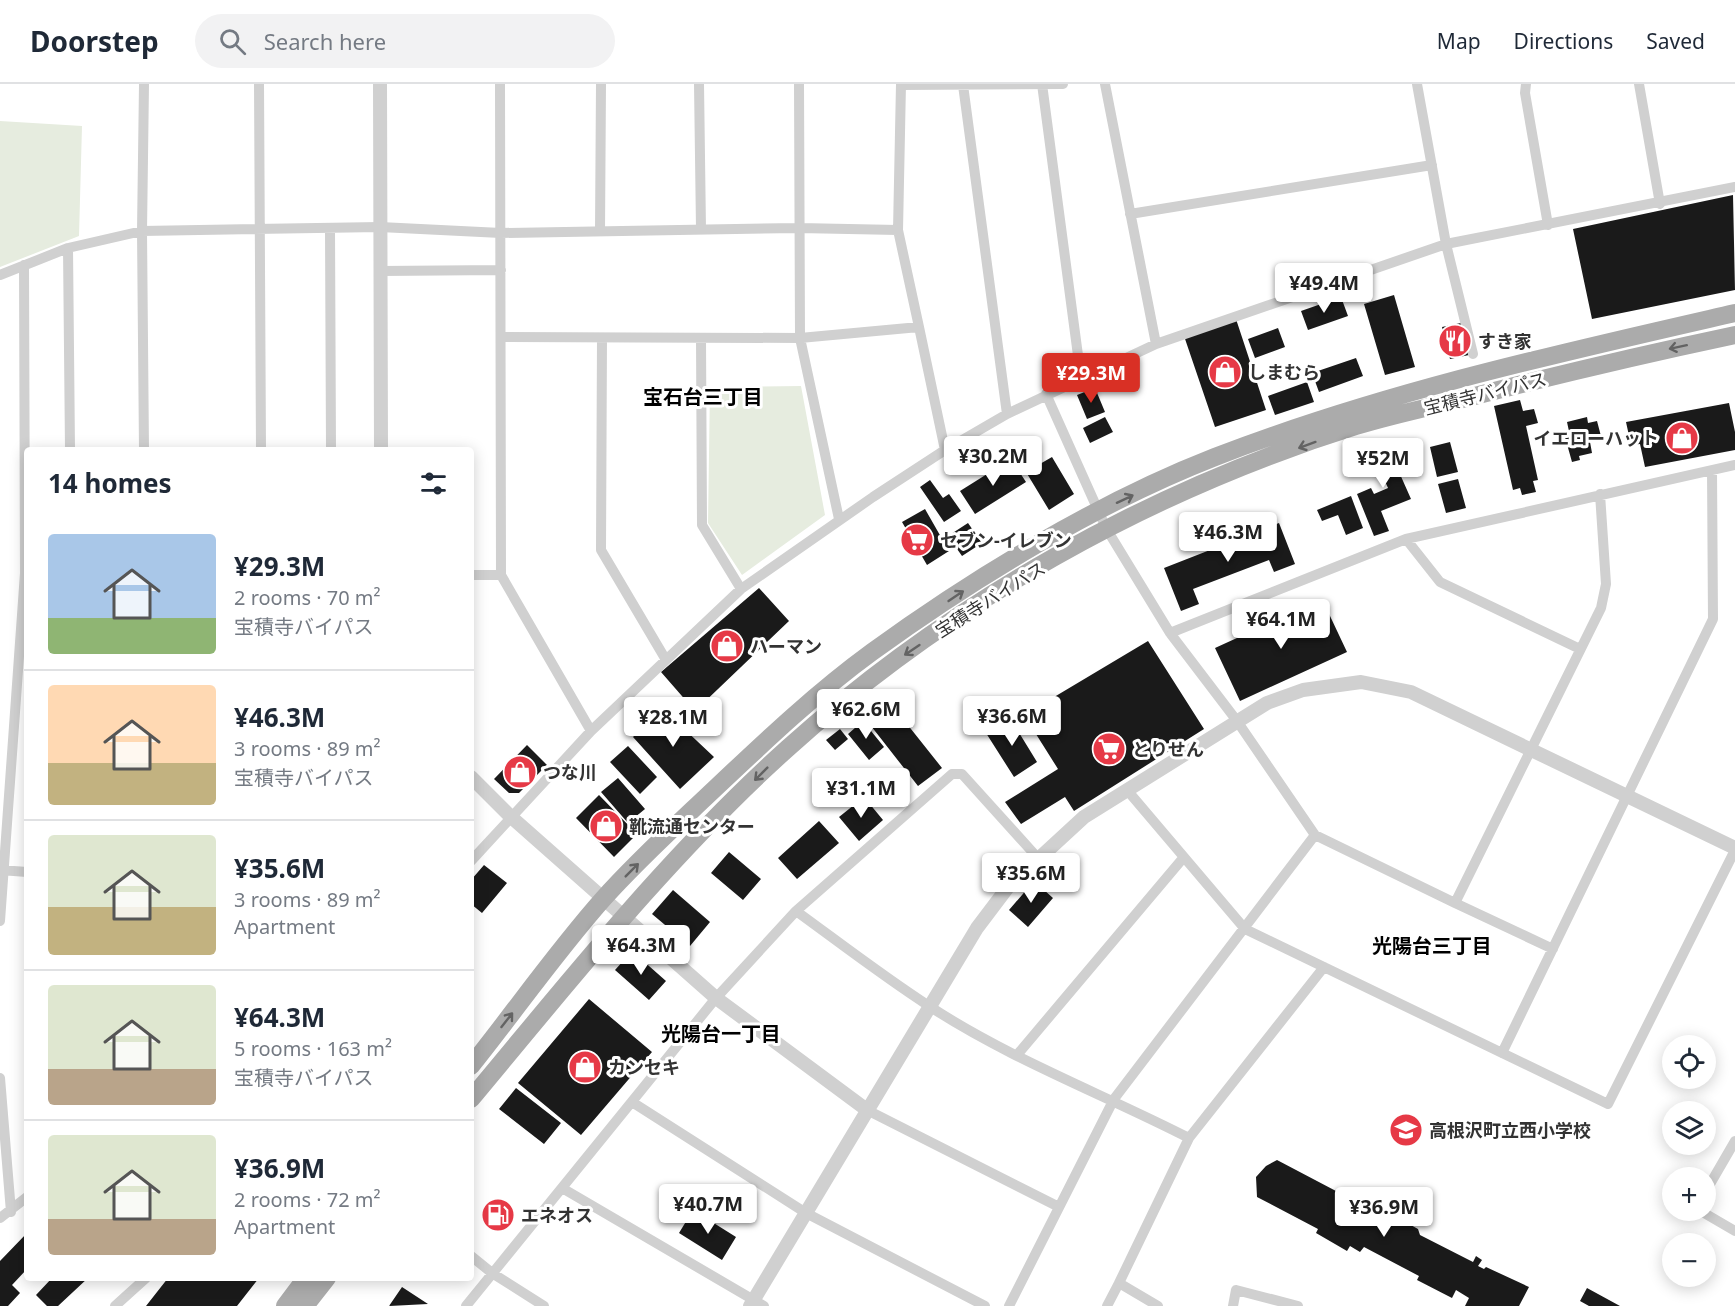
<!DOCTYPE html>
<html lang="en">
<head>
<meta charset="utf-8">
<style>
  body { margin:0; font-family:"Noto Sans","Noto Sans JP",sans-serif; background:#f2f2f3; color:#1f2937; height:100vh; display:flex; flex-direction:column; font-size:22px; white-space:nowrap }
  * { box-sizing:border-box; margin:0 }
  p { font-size:20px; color:#747a83 }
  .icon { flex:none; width:33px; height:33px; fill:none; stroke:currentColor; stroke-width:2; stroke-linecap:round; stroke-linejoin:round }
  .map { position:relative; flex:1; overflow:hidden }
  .panel { position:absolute; left:24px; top:363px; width:450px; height:834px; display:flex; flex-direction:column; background:#fff; border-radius:6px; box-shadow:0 3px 15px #0003 }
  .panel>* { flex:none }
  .buttons { position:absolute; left:1662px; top:951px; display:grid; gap:12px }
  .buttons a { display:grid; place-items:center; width:54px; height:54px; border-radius:50%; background:#fff; box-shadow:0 3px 15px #0003; font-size:30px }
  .price { position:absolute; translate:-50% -51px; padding:0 14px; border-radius:6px; background:#fff; color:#222; font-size:20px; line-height:39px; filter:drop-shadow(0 2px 3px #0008) }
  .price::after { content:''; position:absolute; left:50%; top:36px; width:18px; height:14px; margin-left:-9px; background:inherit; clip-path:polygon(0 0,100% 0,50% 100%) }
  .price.current { background:#d93025; color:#fff }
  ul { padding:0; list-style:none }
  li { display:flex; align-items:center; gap:18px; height:150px; padding:0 24px }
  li+li { border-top:2px solid #e0e1e3 }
  li span { display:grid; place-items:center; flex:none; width:168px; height:120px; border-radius:6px; color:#555 }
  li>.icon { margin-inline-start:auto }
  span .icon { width:72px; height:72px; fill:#fffc; stroke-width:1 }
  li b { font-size:26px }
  h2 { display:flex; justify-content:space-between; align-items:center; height:72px; padding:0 24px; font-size:26px }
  header { display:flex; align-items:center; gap:36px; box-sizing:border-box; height:84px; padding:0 30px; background:#fff; border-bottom:2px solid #e0e1e3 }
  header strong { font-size:28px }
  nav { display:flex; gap:33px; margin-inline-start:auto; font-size:21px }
  .search { width:420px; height:54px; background:#f2f2f3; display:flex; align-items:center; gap:15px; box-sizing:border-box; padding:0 21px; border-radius:33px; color:#747a83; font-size:22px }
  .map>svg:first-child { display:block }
  .green { fill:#e6ecdf }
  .building { fill:#1a1a1a }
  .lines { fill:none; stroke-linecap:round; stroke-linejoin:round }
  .minor { stroke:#d0d0d0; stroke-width:10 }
  .tertiary { stroke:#d0d0d0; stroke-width:14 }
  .primary { stroke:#ababab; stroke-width:18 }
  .oneway { stroke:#636363 }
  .labels { text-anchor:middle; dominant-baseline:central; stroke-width:6; stroke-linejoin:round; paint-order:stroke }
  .poi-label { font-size:18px; font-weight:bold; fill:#333; stroke:#fff; text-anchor:start }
  .street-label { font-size:18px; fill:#333; stroke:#fff }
  .neighbourhood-label { font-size:20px; font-weight:bold; fill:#000; stroke:#fff }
</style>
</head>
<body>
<header>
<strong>Doorstep</strong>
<div class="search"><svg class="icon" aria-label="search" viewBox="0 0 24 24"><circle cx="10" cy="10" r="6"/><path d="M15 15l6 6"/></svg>Search here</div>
<nav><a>Map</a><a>Directions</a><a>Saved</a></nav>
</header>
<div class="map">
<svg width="1735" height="1222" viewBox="0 0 1735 1222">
  <rect width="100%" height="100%" fill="#fff"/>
  <path class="green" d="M0 37 82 42 79 152 0 183Z
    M801 302 825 431 742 491 708 439 710 303Z"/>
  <path class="building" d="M1733 111 1735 206 1592 235 1573 145Z
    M1394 211 1415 283 1385 291 1364 220Z
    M1341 213 1348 232 1308 246 1301 227Z
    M1235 232 1266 326 1215 343 1183 249Z
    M1461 239 1469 271 1450 275 1442 243Z
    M1278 244 1285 263 1255 274 1248 255Z
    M1356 274 1363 292 1319 308 1312 289Z
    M1307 298 1314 318 1275 331 1268 312Z
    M1095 304 1105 328 1087 335 1077 311Z
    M1520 316 1523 327 1534 325 1538 339 1526 342 1538 396 1533 397 1536 408 1522 411 1520 404 1513 406 1494 322Z
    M1729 319 1735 348V366L1645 383 1640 360 1631 361 1626 338Z
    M1105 333 1113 348 1090 359 1083 344Z
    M1587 333 1588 339 1597 337 1602 356 1590 358 1592 369 1579 372 1580 376 1572 378 1565 353 1570 352 1567 338Z
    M1384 354 1411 415 1381 427 1389 447 1374 452 1357 410 1371 404 1374 410 1388 404 1369 361Z
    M1450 358 1458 388 1437 393 1430 363Z
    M1052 373 1074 410 1049 426 1026 388Z
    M1011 375 1026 398 975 430 960 407Z
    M1458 395 1466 424 1446 429 1438 400Z
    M930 396 943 414 949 410 961 427 944 438 920 403Z
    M1351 412 1363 444 1346 451 1338 431 1322 437 1317 426Z
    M925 425 949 467 927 481 902 438Z
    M968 439 982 459 962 472 948 452Z
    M1279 439 1295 480 1274 488 1269 476 1193 505 1199 520 1181 527 1164 484Z
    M759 504 789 537 695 627 661 588Z
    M1322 515 1347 568 1240 617 1215 564Z
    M1148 557 1204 645 1074 727 1065 713 1021 740 1005 718 1058 685 1024 631Z
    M880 606 942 684 918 702 857 624Z
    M662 624 714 673 680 705 633 653Z
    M1010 634 1037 678 1014 693 986 649Z
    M863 637 884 663 869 676 848 650Z
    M840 645 848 655 835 666 826 656Z
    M527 661 547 681 519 709H509L494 695Z
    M628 662 657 693 640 710 610 678Z
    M618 694 645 725 628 739 601 708Z
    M599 711 637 750 614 773 576 734Z
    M864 713 883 736 859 757 839 733Z
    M819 737 839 759 797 795 778 774Z
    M729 768 761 795 743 816 711 789Z
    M484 781 507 799 482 829 471 820V796Z
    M1034 797 1053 814 1028 843 1009 826Z
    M673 806 710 838 690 862 652 830Z
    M632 867 666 897 649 916 615 886Z
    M589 915 652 968 581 1051 518 999Z
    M516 1004 561 1039 544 1060 499 1025Z
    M1277 1076 1393 1137 1401 1136 1409 1140 1418 1145 1420 1151 1473 1178 1476 1172 1482 1176 1478 1182 1484 1185 1486 1183 1529 1203 1519 1222H1465L1469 1214 1456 1206 1452 1214 1417 1196 1419 1192 1364 1163 1360 1168 1350 1162 1347 1167 1316 1149 1318 1145 1257 1113 1256 1093 1266 1082Z
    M693 1126 736 1153 722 1176 679 1149Z
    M27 1149V1185L12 1201 20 1209 8 1222H0V1177Z
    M52 1194H88L58 1222H47L36 1211Z
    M168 1194H259L237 1222H146Z
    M402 1203 428 1220 389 1222Z
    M1587 1204 1620 1222H1589L1580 1217Z"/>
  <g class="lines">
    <path class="minor" d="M259 0 261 366
      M500 0 501 491 591 647
      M699 0 701 145
      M799 0 800 254 839 435
      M901 0 898 146 919 243
      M1042 0 1081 294
      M1105 0 1156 260
      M1417 0 1446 160 1473 270
      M1526 0 1525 9 1548 141
      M1639 0 1660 120
      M901 1 1063 0
      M963 1 1007 330
      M1130 130 1432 81
      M330 145 331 366
      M600 147 601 0
      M68 164 70 366
      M381 187 501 186
      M0 191 68 164 142 147 380 143 501 149 799 144 898 146
      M501 253 800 254 919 243 945 366
      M602 254 601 466 666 576
      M701 254 702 441 741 505
      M1046 310 1106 444 1170 549 1237 637 1315 751 1455 819 1601 524 1606 500 1600 410
      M144 366 142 147 144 0
      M1406 455 1440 498 1580 565
      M471 491H501
      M1170 549 1406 455 1735 381
      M1127 706 1245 845 1608 1020 1735 766
      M471 777 591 647 741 505 873 413 945 366 1007 330 1156 260 1446 160 1735 103
      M0 786 27 788
      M1455 819 1553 865
      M796 827C840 859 884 893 929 922 1010 975 1103 1010 1189 1054
      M0 837 25 489 24 181
      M1502 969 1713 535 1712 386
      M1017 971 1184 773
      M0 994 11 1128
      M632 1018 806 1129 985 1222
      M867 1026 1059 1123
      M562 1104 764 1222
      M1706 1107 1735 1057
      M1699 1126 1735 1147
      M0 1134 27 1113
      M471 1172 492 1189 544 1222
      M1119 1199 1189 1054 1324 883
      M115 1222 146 1194
      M466 1222 716 914 796 827 952 690H962L1037 773
      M1009 1222 1114 1015 1315 751
      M1107 1222 1119 1199 1158 1222
      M1233 1222 1236 1206 1298 1222"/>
    <path class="tertiary" d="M380 0 381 366
      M471 693 510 732 716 914 867 1026
      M750 1222 977 844 1008 803 1084 733 1267 619 1303 606 1361 598 1411 608 1735 764"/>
    <path class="primary" d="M471 982C515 927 556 868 603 815 635 779 671 746 706 713 759 663 813 611 872 568 974 494 1097 419 1215 373 1383 308 1560 269 1735 229
      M471 1015C572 894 671 769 788 664 950 518 1149 407 1356 342 1392 331 1430 323 1467 314 1556 291 1645 270 1735 251
      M285 1222 306 1194
      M305 1222 327 1194"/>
  </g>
  <defs><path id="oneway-shaft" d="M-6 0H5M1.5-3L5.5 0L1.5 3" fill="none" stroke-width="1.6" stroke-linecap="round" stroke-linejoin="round" transform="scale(1.5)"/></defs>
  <g class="oneway">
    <use href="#oneway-shaft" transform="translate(1678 263) rotate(168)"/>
    <use href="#oneway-shaft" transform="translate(1307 361) rotate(160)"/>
    <use href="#oneway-shaft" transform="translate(1125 415) rotate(-25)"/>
    <use href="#oneway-shaft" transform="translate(956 512) rotate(-34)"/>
    <use href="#oneway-shaft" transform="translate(912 566) rotate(146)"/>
    <use href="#oneway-shaft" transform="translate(761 690) rotate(135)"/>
    <use href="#oneway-shaft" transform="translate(632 786) rotate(-45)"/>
    <use href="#oneway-shaft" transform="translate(507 936) rotate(-52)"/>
  </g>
  <defs>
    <symbol id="restaurant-disc" viewBox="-11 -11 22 22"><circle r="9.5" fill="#e63946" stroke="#fff"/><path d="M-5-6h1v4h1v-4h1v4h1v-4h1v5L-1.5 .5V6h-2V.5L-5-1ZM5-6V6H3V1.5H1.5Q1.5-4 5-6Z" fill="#fff"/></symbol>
    <symbol id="shop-disc" viewBox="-11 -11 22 22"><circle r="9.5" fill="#e63946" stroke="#fff"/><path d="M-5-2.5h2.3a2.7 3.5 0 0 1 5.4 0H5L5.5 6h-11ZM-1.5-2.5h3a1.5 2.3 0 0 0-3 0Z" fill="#fff"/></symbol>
    <symbol id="supermarket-disc" viewBox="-11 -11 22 22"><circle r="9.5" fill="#e63946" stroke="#fff"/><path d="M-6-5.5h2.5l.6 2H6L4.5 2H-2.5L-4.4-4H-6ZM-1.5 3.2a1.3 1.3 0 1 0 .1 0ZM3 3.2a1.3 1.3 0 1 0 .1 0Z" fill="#fff"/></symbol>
    <symbol id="school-disc" viewBox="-11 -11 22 22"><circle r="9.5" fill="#e63946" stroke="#fff"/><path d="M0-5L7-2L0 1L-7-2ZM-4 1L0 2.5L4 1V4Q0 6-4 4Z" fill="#fff"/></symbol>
    <symbol id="fuel-disc" viewBox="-11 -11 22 22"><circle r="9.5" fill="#e63946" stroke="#fff"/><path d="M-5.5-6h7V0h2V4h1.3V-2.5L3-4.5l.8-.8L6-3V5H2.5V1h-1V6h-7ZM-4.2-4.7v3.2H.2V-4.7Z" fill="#fff"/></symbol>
  </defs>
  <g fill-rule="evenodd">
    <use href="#restaurant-disc" x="1436" y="238" width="38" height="38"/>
    <use href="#shop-disc" x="1206" y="269" width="38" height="38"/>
    <use href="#shop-disc" x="1663" y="335" width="38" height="38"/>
    <use href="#supermarket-disc" x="898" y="437" width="38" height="38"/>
    <use href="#shop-disc" x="708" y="543" width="38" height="38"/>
    <use href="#supermarket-disc" x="1090" y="646" width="38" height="38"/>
    <use href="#shop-disc" x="501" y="669" width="38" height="38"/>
    <use href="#shop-disc" x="587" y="723" width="38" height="38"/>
    <use href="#shop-disc" x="566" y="964" width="38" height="38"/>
    <use href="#school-disc" x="1387" y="1027" width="38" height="38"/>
    <use href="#fuel-disc" x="479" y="1112" width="38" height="38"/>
  </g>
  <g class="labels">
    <g class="poi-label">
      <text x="1478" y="257">すき家</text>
      <text x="1248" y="288">しまむら</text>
      <text x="1659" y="354" text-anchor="end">イエローハット</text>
      <text x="940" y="456">セブン-イレブン</text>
      <text x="750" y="562">ハーマン</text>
      <text x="1132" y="665">とりせん</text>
      <text x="543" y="688">つな川</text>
      <text x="629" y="742">靴流通センター</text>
      <text x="608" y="983">カンセキ</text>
      <text x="1429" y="1046">高根沢町立西小学校</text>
      <text x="521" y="1131">エネオス</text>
    </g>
    <g class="street-label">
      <text transform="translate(1485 309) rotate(-14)">宝積寺バイパス</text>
      <text transform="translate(990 515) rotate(-32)">宝積寺バイパス</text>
    </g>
    <g class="neighbourhood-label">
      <text x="703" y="312">宝石台三丁目</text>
      <text x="1432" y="861">光陽台三丁目</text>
      <text x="721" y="949">光陽台一丁目</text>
    </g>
  </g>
</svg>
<div class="buttons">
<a><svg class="icon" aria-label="locate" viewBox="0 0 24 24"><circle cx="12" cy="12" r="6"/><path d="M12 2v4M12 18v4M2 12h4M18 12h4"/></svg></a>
<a><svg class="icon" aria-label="layers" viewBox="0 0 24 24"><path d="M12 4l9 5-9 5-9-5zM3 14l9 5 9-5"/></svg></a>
<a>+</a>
<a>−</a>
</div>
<b class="price" style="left:1324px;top:230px">¥49.4M</b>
<b class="price current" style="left:1091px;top:320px">¥29.3M</b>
<b class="price" style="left:993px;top:403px">¥30.2M</b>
<b class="price" style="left:1383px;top:405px">¥52M</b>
<b class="price" style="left:1228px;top:479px">¥46.3M</b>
<b class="price" style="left:1281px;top:566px">¥64.1M</b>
<b class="price" style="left:866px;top:656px">¥62.6M</b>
<b class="price" style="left:1012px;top:663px">¥36.6M</b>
<b class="price" style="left:673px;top:664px">¥28.1M</b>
<b class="price" style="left:861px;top:735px">¥31.1M</b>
<b class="price" style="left:1031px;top:820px">¥35.6M</b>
<b class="price" style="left:641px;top:892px">¥64.3M</b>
<b class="price" style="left:708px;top:1151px">¥40.7M</b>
<b class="price" style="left:1384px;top:1154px">¥36.9M</b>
<section class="panel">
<h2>14 homes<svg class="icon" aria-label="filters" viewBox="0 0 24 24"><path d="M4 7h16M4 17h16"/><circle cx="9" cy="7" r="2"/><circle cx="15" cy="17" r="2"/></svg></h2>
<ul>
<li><span style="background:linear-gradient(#a9c7e8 70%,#8fb573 0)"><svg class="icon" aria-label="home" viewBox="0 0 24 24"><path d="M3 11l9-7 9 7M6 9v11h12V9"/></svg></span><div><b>¥29.3M</b><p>2 rooms · 70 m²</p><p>宝積寺バイパス</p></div></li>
<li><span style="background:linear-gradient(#ffd9b3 65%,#c2b280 0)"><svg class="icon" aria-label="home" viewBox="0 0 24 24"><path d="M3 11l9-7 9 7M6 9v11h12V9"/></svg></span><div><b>¥46.3M</b><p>3 rooms · 89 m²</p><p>宝積寺バイパス</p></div></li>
<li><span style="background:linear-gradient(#dfe7d0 60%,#c2b280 0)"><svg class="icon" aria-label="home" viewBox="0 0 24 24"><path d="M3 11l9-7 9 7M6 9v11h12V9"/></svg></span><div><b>¥35.6M</b><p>3 rooms · 89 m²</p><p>Apartment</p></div></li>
<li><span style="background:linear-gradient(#dfe7d0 70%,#b9a48a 0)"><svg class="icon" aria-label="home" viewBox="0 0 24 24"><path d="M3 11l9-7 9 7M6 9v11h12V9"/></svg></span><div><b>¥64.3M</b><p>5 rooms · 163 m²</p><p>宝積寺バイパス</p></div></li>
<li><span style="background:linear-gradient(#dfe7d0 70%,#b9a48a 0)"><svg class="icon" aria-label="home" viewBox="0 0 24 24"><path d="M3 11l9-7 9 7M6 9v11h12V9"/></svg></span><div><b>¥36.9M</b><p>2 rooms · 72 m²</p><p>Apartment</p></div></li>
</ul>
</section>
</div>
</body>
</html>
